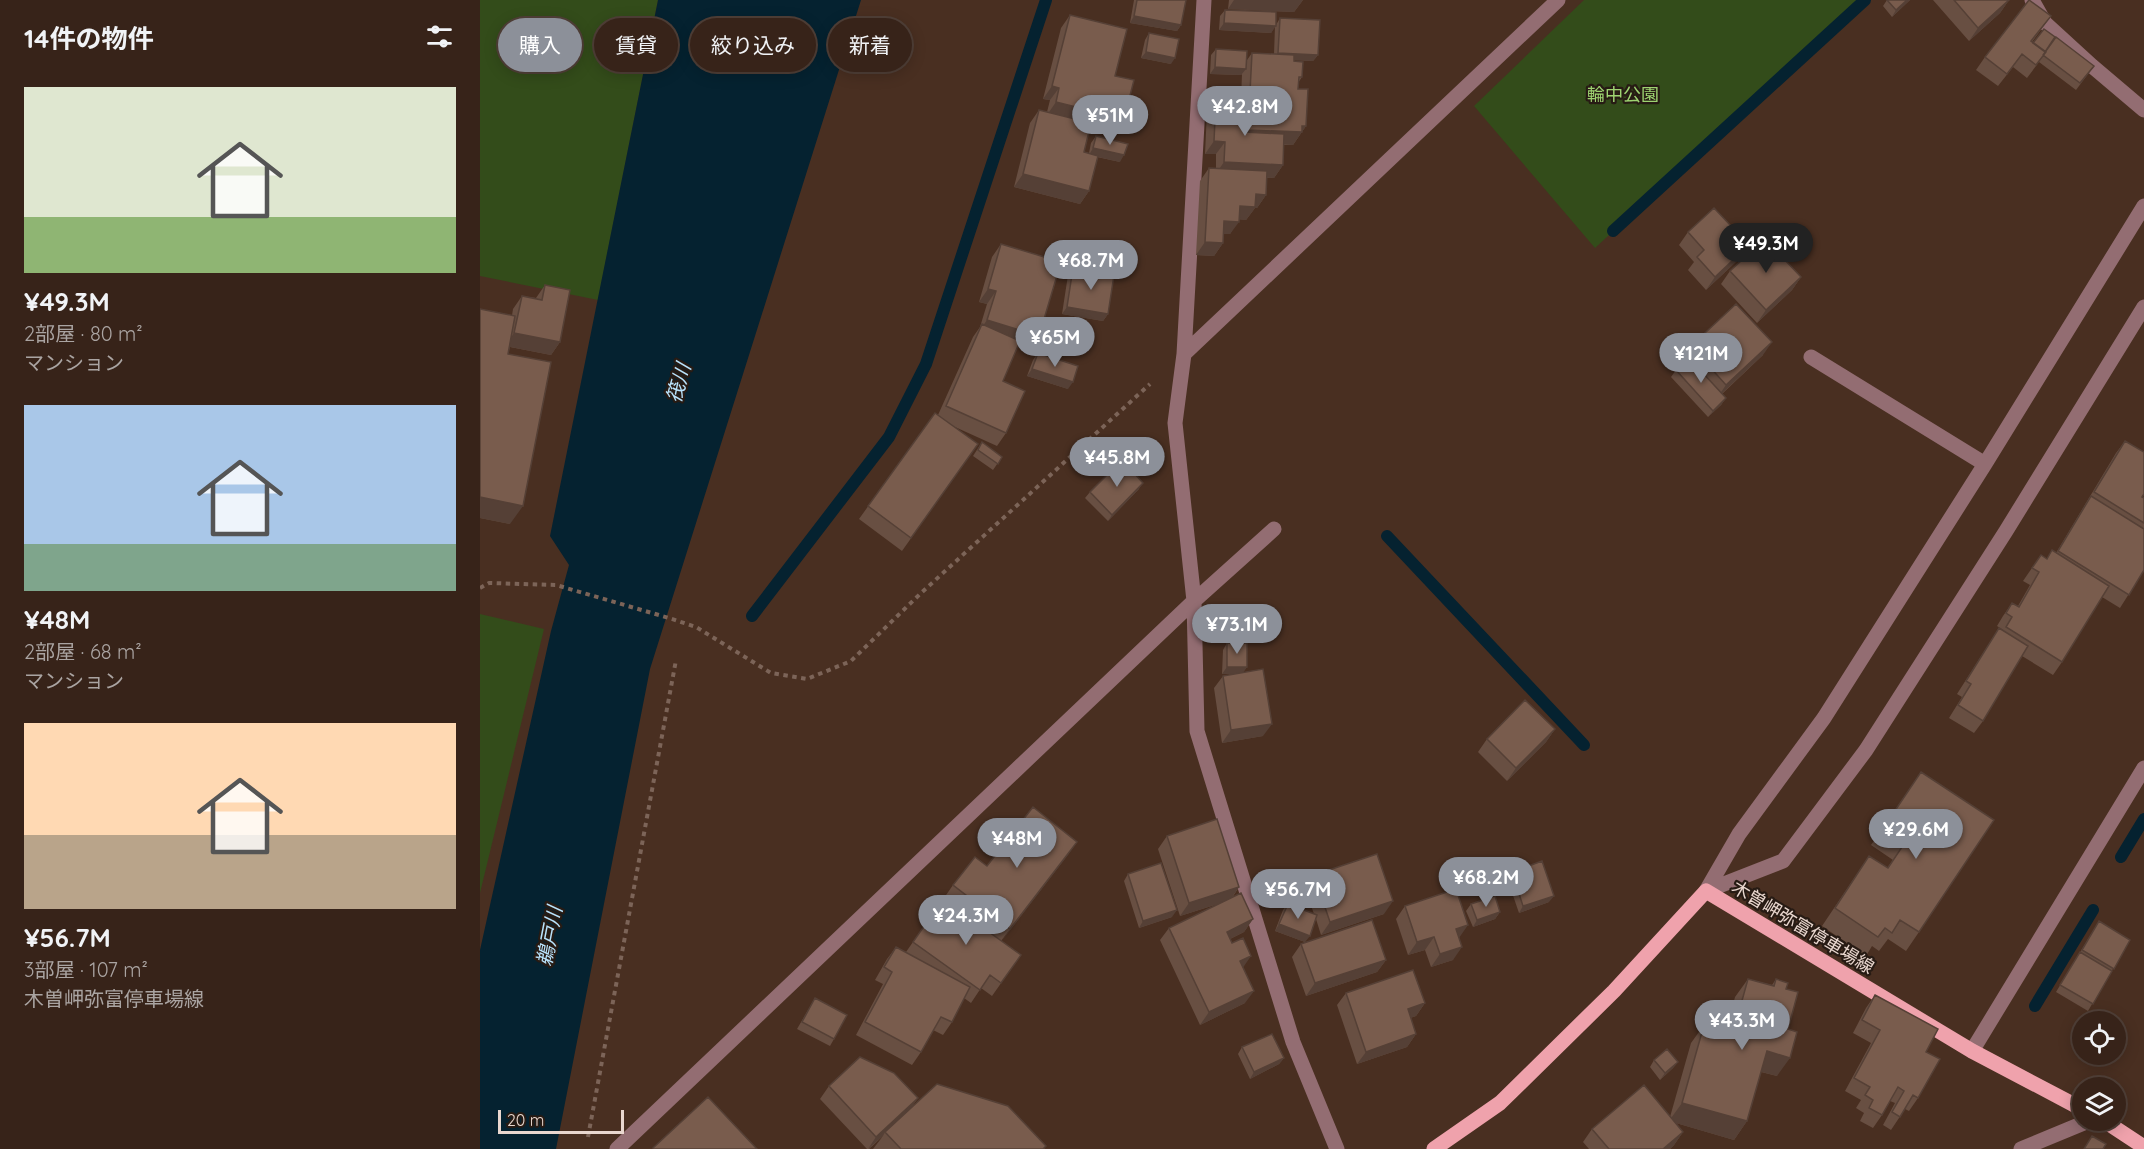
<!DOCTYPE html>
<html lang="ja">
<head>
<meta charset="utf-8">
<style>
  body { margin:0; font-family:Quicksand,"Noto Sans JP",sans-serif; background:#3e2b22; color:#f1f3f6; height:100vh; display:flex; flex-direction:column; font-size:22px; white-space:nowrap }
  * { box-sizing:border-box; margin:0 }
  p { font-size:20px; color:#aaa4a2 }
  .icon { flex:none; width:33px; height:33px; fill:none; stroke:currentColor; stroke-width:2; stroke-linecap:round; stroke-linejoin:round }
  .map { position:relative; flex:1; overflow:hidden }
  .panel { display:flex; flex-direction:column; background:#372319; width:480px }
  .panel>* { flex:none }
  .hud { position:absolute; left:18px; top:18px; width:570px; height:54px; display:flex; gap:12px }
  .buttons { position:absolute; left:1592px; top:1011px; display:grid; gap:12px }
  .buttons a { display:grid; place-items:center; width:54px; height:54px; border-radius:50%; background:#372319; box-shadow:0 3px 15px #0003,0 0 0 2px #514038; font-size:30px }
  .scale { position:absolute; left:18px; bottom:15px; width:126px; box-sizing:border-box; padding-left:6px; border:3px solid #e9d7cf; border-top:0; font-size:16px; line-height:21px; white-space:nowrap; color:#e9d7cf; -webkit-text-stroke:4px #271b14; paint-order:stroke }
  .price { position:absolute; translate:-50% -51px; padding:0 14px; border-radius:21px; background:#8c9099; color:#fff; font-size:20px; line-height:39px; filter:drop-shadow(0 2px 3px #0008) }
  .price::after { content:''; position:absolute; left:50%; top:36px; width:18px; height:14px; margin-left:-9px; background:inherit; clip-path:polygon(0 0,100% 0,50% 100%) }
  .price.on { background:#222; color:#fff }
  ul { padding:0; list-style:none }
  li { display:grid; align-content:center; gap:12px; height:318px; padding:0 24px }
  li span { display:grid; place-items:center; height:186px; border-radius:0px; color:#555 }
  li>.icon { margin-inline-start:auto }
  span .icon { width:108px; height:108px; fill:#fffc; stroke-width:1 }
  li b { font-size:26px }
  h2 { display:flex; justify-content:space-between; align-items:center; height:72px; padding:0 24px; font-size:26px }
  .chip { padding:0 21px; border-radius:27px; background:#372319; box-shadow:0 3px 15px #0003,0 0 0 2px #514038; font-size:21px; line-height:54px }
  .chip.on { background:#8c9099; color:#fff }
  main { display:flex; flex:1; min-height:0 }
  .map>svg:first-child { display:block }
  .green { fill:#334c1a }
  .water { fill:#052230 }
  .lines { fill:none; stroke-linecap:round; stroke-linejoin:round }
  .stream { stroke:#052230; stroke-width:12 }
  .path { stroke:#7c6458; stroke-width:4; stroke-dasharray:4.5 4.5; stroke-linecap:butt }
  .minor { stroke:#936d72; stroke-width:15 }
  .major { stroke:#efa2ac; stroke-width:15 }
  .wall { fill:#684f42 }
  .shaded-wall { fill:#554036 }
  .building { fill:#795c4d; stroke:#554036; stroke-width:1.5 }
  .labels { text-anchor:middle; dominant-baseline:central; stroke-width:4.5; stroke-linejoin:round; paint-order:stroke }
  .park-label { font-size:18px; fill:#9ed371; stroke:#271b14 }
  .street-label { font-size:18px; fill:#e9d7cf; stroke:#271b14 }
  .water-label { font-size:20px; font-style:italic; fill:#b9e3fc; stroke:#271b14 }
</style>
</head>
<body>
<main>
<section class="panel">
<h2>14件の物件<svg class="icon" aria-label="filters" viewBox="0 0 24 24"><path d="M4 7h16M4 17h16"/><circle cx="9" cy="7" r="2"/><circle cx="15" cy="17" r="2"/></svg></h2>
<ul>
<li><span style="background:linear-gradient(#dfe7d0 70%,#8fb573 0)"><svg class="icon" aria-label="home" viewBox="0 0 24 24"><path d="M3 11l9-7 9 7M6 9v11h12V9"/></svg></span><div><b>¥49.3M</b><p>2部屋 · 80 m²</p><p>マンション</p></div></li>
<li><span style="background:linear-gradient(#a9c7e8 75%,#7fa58c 0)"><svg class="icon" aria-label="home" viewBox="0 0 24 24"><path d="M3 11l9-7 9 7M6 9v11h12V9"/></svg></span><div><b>¥48M</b><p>2部屋 · 68 m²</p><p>マンション</p></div></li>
<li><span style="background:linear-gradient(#ffd9b3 60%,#b9a48a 0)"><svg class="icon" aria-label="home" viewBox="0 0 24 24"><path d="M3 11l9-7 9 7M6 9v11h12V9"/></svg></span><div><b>¥56.7M</b><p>3部屋 · 107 m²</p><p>木曽岬弥富停車場線</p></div></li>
</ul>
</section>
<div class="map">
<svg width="1664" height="1149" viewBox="0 0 1664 1149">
  <rect width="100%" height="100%" fill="#492f21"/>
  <path class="green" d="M0 0H178L118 300 0 276Z
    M1104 0H1385L1115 248 994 106Z
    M0 614 64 629 0 893Z"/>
  <path class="water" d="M178 0H381L170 669 76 1149H0V950L71 631 89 565 70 536Z"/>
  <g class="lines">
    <path class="stream" d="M1133 231 1385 0
      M907 536 1104 745
      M272 616 409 437 446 364 566 0
      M1641 857 1664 819
      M1555 1006 1613 910"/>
    <path class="path" d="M0 588 9 583 76 585 189 618 216 627 291 673 327 679 371 661 440 594 670 384
      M108 1137 196 660"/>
    <path class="minor" d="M724 0 704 354 695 423 714 601 717 731 813 1042 857 1149
      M1552 0 1565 23 1612 66 1664 110
      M704 354 1078 0
      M1331 357 1505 464
      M1226 891 1259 834 1344 718 1505 464 1664 206
      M1226 891 1303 861 1386 750 1526 531 1664 307
      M1492 1051 1664 768
      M137 1149 714 601 794 529
      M1541 1149 1611 1120"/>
    <path class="major" d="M1623 1120 1664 1147
      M954 1149 1020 1103 1134 991 1226 891 1492 1051 1602 1109"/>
  </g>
  <path class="wall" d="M654 0H706L701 25 697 31 650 23Z
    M749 0H823L814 12 748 9Z
    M1407 0H1430L1412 17 1403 6Z
    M1453 0H1529L1520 13 1489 41Z
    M745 10 796 25 800 18 838 55 833 61 814 60 822 77 818 83V89L826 126 813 145H804L803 165 794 178H787L786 195 777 208H775L766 220 759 219 750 234H743V243L734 256 716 255 720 181 729 168 736 169V154H725L727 111 736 98 761 99 762 74 761 75 730 74 731 55 736 49 767 60 772 53 794 54 795 26 791 33 739 30 740 16Z
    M590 15 635 76 644 119 635 132 610 126 604 152 609 153 611 143 616 136 640 162 617 157 609 191 600 204 534 187 550 123 559 110 567 112 570 100 563 99 581 28Z
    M1571 16 1552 42 1565 52 1614 66 1596 90 1559 62 1547 78 1533 67 1518 86 1496 70 1505 57Z
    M669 33 691 64 661 58 665 40Z
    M1208 232 1269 245 1260 258 1226 290 1208 270 1214 262 1199 245Z
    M521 244 559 336 550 349 538 345 523 381 526 433 517 446 475 427 498 444 422 551 379 519 455 413 458 415 493 337 500 327 507 304 499 302 512 257Z
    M593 268 628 314 623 321 582 314 588 275Z
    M1250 271 1321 277 1312 290 1277 323 1241 284Z
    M65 285 80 342 71 355 30 347 28 354 30 524 0 518 33 309 42 296 56 298Z
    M1211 346 1283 355 1242 394 1246 398 1241 405 1228 417 1191 377 1196 370 1204 362 1202 359Z
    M558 353 588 389 547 376 553 360Z
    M1645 441 1662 497 1664 498V570L1640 608 1622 597 1582 662 1573 675 1542 656 1503 721 1494 733 1469 718 1482 697 1477 694 1519 628 1523 630 1517 626 1523 616 1532 603 1538 606 1550 585 1543 581 1561 555 1567 559 1576 553 1636 453Z
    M502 442 522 457 513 470 493 456Z
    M659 489 628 521 605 498 610 492Z
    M747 643 767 667 763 672 783 736 742 743 734 688 743 676 753 674H742L743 650Z
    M1075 729 1066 742 1027 781 998 752 1007 739Z
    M1441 772 1439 932 1426 951 1408 939 1399 951 1392 946 1386 956 1342 926 1389 856 1407 868 1413 860 1391 845Z
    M687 836 759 887 752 898 773 919 764 932 750 939 763 967 765 1003 720 1025 680 940 689 928 741 903 700 916 678 849Z
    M597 842 521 941 541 955 512 996 501 988 491 1003 484 998 472 1022 463 1035 453 1030 441 1052 432 1065 376 1035 403 984 395 980 407 959 416 947 426 952 463 899 498 924 464 898 473 885 507 866Z
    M1032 872 1069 902 1039 913 1027 878Z
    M648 874 692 917 659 928 644 881Z
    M834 875 904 914 841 935 836 919 825 942 795 931 803 910 808 904 834 914 825 888Z
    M991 904 1020 912 1015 919 993 927 986 911Z
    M925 906 979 938 973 960 951 967 945 950 928 955 916 919Z
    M1619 921 1650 940 1608 1011 1576 992Z
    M821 944 906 960 897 972 826 996 812 957Z
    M1268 979 1292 985 1296 979 1306 989 1308 1029 1297 1076 1281 1072 1267 1121 1254 1140 1196 1123 1203 1132 1194 1145 1190 1149H1109L1103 1142 1112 1129 1190 1117 1211 1043 1224 1025 1246 1031 1255 997Z
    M866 993 945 1003 936 1016 930 1018 936 1034 927 1047 877 1064 857 1005Z
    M1395 995 1446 1052 1438 1098 1429 1111 1425 1109 1411 1130 1403 1125 1415 1103 1410 1101 1402 1115 1393 1128 1380 1121 1384 1113 1376 1108 1381 1100 1365 1091 1391 1043 1373 1033 1386 1008Z
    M335 998 354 1039 350 1046 317 1029Z
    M762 1047 804 1058 799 1064 770 1079 758 1054Z
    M1174 1060 1198 1062 1193 1068 1180 1080 1170 1067Z
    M349 1086 438 1098 431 1108 566 1146 564 1149H393L403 1136 389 1149H387L340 1099Z"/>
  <path class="shaded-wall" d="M754 0H823L814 12 748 9Z
    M1427 0H1430L1412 17 1416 10Z
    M1529 0 1520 13 1489 41 1498 28Z
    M654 16 701 25 697 31 650 23Z
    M744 23 796 26 791 33 739 30Z
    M666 52 695 58 691 64 661 58Z
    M798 53 838 55 833 61 794 59Z
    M735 67 766 69 761 75 730 74Z
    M572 86 579 88 570 100 563 99Z
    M576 102 644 119 635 132 567 115Z
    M822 126H826L813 145 759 142 768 130Z
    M734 141 745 142 736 154H725Z
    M613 148 644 155 640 162 609 155Z
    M744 162 803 165 794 178 735 175Z
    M543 174 609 191 600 204 534 187Z
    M776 194 786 195 777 208H775L766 220 751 219 760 206Z
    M744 221 759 222 750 234H735Z
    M725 242 743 243 734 256 716 255Z
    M1269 245 1260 258 1226 290 1235 277Z
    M1321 277 1312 290 1277 323 1286 310Z
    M508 289 516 291 507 304 499 302Z
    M587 307 628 314 623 321 582 314Z
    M507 320 559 336 550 349 498 333Z
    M34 333 80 342 71 355 25 346Z
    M1292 342 1283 355 1237 398 1246 385Z
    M552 369 593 382 588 389 547 376Z
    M1246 398 1241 405 1228 417 1233 411Z
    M663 483 659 489 628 521 632 515Z
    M0 497 43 506 30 524 0 518Z
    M747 667H767L762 674H742Z
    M792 724 783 736 742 743 751 730Z
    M1075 729 1066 742 1027 781 1036 768Z
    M597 842 588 855 521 942 530 929Z
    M759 887 750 900 700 916 709 903Z
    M1074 896 1069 902 1039 913 1043 906Z
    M913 901 904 914 841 935 850 922Z
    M697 910 692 917 659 928 663 921Z
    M1020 912 1015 919 993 927 997 920Z
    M773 919 764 932 738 945 747 932Z
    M799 924 830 936 825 942 795 931Z
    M988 925 979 938 976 929Z
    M954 937 945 950 928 955 937 942Z
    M982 947 973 960 951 967 960 954Z
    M771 956 762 969 760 961Z
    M906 960 897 972 826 996 835 983Z
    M774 991 765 1003 720 1025 729 1012Z
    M945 1003 936 1016 919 1022 928 1009Z
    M936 1034 927 1047 877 1064 886 1052Z
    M1287 1051 1310 1058 1297 1076 1274 1070Z
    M804 1058 799 1064 770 1079 774 1072Z
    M1198 1062 1193 1068 1180 1080 1185 1073Z
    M438 1098 429 1111 405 1132 403 1136 388 1149 396 1137Z
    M1202 1103 1267 1121 1254 1140 1189 1121Z
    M1203 1132 1194 1145 1190 1149H1183Z"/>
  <path class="building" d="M657 0H706L701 25 654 16Z
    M1407 0H1427L1416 10Z
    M1474 0H1529L1498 28Z
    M1549 0 1571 16 1551 41 1566 52 1556 65 1542 54 1527 74 1505 57Z
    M745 10 796 12V26L744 23Z
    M590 15 647 29 635 76 654 80 644 119 576 102 579 88 572 86Z
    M800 18 840 20 838 55 798 53Z
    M1564 29 1575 37 1565 52 1553 43Z
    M669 33 699 39 695 58 666 52Z
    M1576 37 1614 66 1600 83 1563 55Z
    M736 49 767 51 766 69 735 67Z
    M772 53 814 55V61L823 62 822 77H819L818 89H828L826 126H822V132L768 130Z
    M736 98 766 100 764 132 804 134 803 165 744 162 745 142 734 141Z
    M559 110 611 123 604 152 618 156 609 191 543 174Z
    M616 136 648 144 644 155 613 148Z
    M729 168 787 171 786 195 776 194 775 207 760 206 759 222 744 221 743 243 725 242Z
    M1234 208 1269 245 1235 277 1217 257 1224 250 1208 232Z
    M1285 239 1321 277 1286 310 1250 271Z
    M521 244 581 262 559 336 507 320 516 291 508 289Z
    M593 268 634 275 628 314 587 307Z
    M65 285 90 290 80 342 34 333 42 296 62 300Z
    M1256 304 1292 342 1246 385 1211 346Z
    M0 309 35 316 28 354 71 362 43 506 0 497Z
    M502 324 540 341 523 381 545 391 526 433 466 406Z
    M558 353 598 366 593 382 552 369Z
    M1209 358 1246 398 1233 411 1196 370Z
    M455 413 498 444 431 538 388 506Z
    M1645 441 1664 452V494L1662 497 1664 498V523L1614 492Z
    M502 442 522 457 518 464 498 450Z
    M642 460 663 483 632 515 610 492Z
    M1611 496 1664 529V570L1649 595 1578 551Z
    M1572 550 1629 586 1582 662 1526 627 1532 617 1526 613 1532 603 1539 607 1559 572 1552 568 1561 555 1567 559Z
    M1519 628 1548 646 1503 721 1478 705 1491 684 1486 681Z
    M747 643H767V667H747Z
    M783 669 792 724 751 730 743 676Z
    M1045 700 1075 729 1036 768 1007 739Z
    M1441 772 1514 820 1439 932 1420 920 1412 933 1405 928 1398 937 1355 908 1389 856 1408 868 1426 841 1404 827Z
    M553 807 597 842 530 929 473 885 495 857 507 866Z
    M737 819 759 887 709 903 687 836Z
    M897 854 913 901 850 922 834 875Z
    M1062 861 1074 896 1043 906 1032 872Z
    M681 863 697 910 663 921 648 874Z
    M976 889 988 925 976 929 982 947 960 954 954 937 937 942 925 906Z
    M761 893 773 919 747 932 752 943 763 938 771 956 760 961 774 991 729 1012 689 928Z
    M1015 896 1020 912 997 920 991 904Z
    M463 899 541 955 521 983 510 975 500 990 433 942Z
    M808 904 837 915 830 936 799 924Z
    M892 920 906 960 835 983 821 944Z
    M1619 921 1650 940 1634 969 1602 950Z
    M416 947 490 987 472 1022 461 1017 441 1052 385 1022 412 972 404 967Z
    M1600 952 1632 971 1613 1004 1580 985Z
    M933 970 945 1003 928 1009 936 1034 886 1052 866 993Z
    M1268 979 1294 986 1296 979 1308 983 1306 989 1318 992 1308 1029 1317 1032 1310 1058 1287 1051 1267 1121 1202 1103 1224 1025 1253 1033Z
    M1395 995 1458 1029 1446 1052 1460 1059 1438 1098 1433 1095 1420 1117 1412 1112 1424 1091 1418 1087 1402 1115 1389 1108 1393 1100 1385 1095 1390 1087 1374 1078 1400 1030 1382 1020Z
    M335 998 367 1015 354 1039 322 1022Z
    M792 1034 804 1058 774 1072 762 1047Z
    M1187 1049 1198 1062 1185 1073 1174 1060Z
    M380 1057 414 1073 438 1098 396 1137 349 1086Z
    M457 1084 528 1106 566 1146 563 1149H421L405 1132Z
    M1164 1085 1203 1132 1183 1149H1129L1112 1129Z
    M228 1097 277 1149H174L173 1148Z
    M1612 1136 1626 1144 1623 1149H1604Z"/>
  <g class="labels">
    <g class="park-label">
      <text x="1143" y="94">輪中公園</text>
    </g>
    <g class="street-label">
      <text transform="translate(1323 927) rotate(31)">木曽岬弥富停車場線</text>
    </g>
    <g class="water-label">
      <text transform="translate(198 383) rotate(-74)">筏川</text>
      <text transform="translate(69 936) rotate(-79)">鵜戸川</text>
    </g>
  </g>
</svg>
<div class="buttons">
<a><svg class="icon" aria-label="locate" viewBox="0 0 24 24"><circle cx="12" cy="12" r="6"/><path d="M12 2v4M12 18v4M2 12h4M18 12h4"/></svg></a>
<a><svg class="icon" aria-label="layers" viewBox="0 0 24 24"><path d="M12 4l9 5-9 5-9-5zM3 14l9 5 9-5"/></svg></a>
</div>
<div class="scale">20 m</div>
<b class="price" style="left:765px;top:137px">¥42.8M</b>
<b class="price" style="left:630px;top:146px">¥51M</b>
<b class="price on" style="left:1286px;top:274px">¥49.3M</b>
<b class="price" style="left:611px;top:291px">¥68.7M</b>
<b class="price" style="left:575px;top:368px">¥65M</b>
<b class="price" style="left:1221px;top:384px">¥121M</b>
<b class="price" style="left:637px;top:488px">¥45.8M</b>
<b class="price" style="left:757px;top:655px">¥73.1M</b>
<b class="price" style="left:1436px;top:860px">¥29.6M</b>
<b class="price" style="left:537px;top:869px">¥48M</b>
<b class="price" style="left:1006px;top:908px">¥68.2M</b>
<b class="price" style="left:818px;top:920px">¥56.7M</b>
<b class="price" style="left:486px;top:946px">¥24.3M</b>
<b class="price" style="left:1262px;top:1051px">¥43.3M</b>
<div class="hud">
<a class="chip on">購入</a>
<a class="chip">賃貸</a>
<a class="chip">絞り込み</a>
<a class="chip">新着</a>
</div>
</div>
</main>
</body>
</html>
